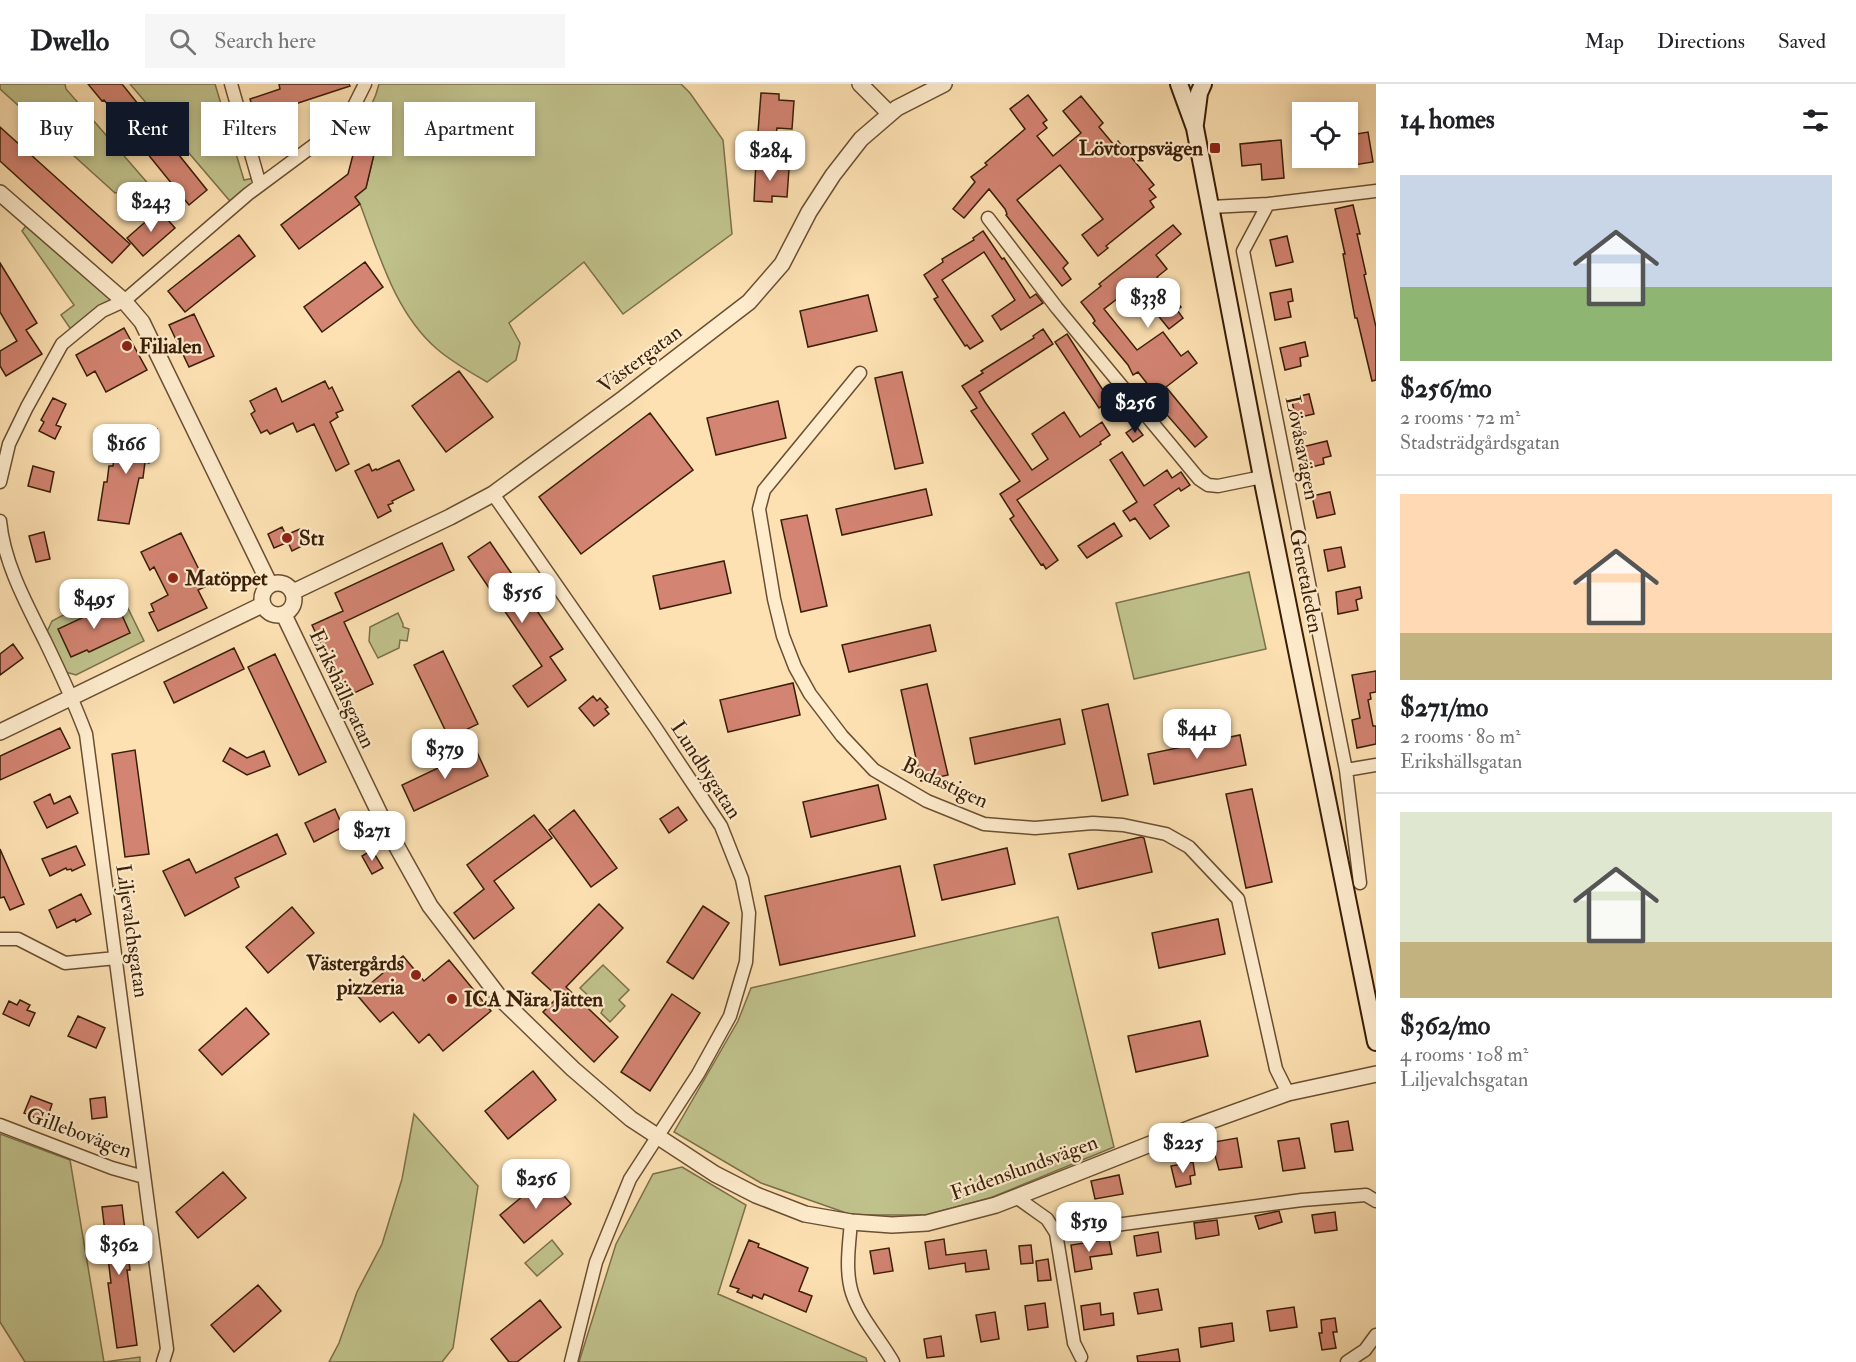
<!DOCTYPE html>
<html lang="en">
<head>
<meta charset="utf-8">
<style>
  body { margin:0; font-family:"IM FELL Double Pica",serif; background:#f6f6f6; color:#202124; height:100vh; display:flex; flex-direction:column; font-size:22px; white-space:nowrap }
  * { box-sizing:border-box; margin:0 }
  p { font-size:20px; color:#757577 }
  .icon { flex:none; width:33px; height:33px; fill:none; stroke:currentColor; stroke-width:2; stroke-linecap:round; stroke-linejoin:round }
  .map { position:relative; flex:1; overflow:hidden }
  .sheet { display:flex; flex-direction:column; background:#fff; width:480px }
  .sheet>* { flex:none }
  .hud { position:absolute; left:18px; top:18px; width:570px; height:54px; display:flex; gap:12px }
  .tools { position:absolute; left:1292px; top:18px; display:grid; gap:12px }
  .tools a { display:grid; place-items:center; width:66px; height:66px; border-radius:0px; background:#fff; box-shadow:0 3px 9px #0003; font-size:30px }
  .price { position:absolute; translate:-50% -51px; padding:0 14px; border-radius:12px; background:#fff; color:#222; font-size:20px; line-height:39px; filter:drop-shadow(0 2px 3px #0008) }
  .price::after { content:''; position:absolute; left:50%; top:36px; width:18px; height:14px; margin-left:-9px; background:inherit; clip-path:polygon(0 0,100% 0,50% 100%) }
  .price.selected { background:#111827; color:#fff }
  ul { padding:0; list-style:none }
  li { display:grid; align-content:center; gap:12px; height:318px; padding:0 24px }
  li+li { border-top:2px solid #e0e0e0 }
  li span { display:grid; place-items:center; height:186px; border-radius:0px; color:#555 }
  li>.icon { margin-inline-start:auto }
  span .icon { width:108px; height:108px; fill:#fffc; stroke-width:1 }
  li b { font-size:26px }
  h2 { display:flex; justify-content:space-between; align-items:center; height:72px; padding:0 24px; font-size:26px }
  .tag { padding:0 21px; border-radius:0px; background:#fff; box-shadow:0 3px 9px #0003; font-size:21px; line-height:54px }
  .tag.selected { background:#111827; color:#fff }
  header { display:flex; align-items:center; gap:36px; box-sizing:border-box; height:84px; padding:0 30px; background:#fff; border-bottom:2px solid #e0e0e0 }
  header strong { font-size:28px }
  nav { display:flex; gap:33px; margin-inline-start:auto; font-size:21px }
  .search { width:420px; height:54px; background:#f6f6f6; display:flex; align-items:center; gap:15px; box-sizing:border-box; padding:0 21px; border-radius:0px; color:#757577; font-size:22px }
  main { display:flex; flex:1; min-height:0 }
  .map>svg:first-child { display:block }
  .green { fill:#c0c28c; stroke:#7c704a; stroke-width:1.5 }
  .building { fill:#d38472; stroke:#391e07; stroke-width:1.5 }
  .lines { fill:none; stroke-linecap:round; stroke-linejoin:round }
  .minor-casing { stroke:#6a4f32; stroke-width:15 }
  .tertiary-casing { stroke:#6a4f32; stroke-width:18 }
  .secondary-casing { stroke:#391e07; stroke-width:20 }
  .minor { stroke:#feeccd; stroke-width:12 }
  .tertiary { stroke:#feeccd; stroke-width:15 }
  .secondary { stroke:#feeccd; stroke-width:16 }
  .poi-dot { fill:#8f2418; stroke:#feeccd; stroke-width:2 }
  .labels { text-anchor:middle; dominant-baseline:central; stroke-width:4.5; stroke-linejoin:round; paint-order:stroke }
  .poi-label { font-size:21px; font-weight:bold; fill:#391e07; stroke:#feeccd; text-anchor:start }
  .street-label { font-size:21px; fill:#391e07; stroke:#feeccd }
</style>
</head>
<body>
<header>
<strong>Dwello</strong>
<div class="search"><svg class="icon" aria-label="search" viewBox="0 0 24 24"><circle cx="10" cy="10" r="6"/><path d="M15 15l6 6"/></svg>Search here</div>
<nav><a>Map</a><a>Directions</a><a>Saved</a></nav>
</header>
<main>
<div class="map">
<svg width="1376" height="1278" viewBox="0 0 1376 1278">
  <rect width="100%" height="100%" fill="#fde1b2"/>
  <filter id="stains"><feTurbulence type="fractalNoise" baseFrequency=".00333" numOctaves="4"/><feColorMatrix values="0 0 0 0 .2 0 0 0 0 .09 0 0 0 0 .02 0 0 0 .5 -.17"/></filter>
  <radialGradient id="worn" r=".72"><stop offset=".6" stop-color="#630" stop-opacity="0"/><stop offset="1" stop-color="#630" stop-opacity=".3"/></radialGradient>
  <path class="green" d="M0 0H65L66 5 164 118H155L144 103 115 109 0 5Z
    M130 0H215L244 96 258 93 235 123Z
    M379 0H681L690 9 723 56 732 150 623 230 584 178 509 239 520 259 516 276 487 298C470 288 452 278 437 265 395 229 379 170 360 120L355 113 366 103 376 62 358 40C368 31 376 13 379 0Z
    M31 135 124 217 74 250 61 231 74 221 22 147Z
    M1249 488 1266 565 1134 595 1116 519Z
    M121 510 144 557 76 591 62 587 45 552 52 537 101 511 105 519Z
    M398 529 403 540V543L409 545 407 557 400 556 399 564 378 574 369 557 370 543Z
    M1058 833 1114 1063 990 1114 926 1131H852L761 1099 674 1048 738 937 751 904Z
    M603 881 629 906 619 916 625 922 610 938 601 929 603 925 580 904Z
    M414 1030 478 1102 453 1264 442 1278H329L339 1259 357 1208 382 1160 402 1095Z
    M0 1050 70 1076 104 1278 140 1273V1278H25L0 1238Z
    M682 1083 746 1121 718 1210 866 1274 867 1278H579L616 1160 653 1090Z
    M552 1156 563 1170 537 1192 525 1179Z"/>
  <path class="building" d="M88 0H122L207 106 189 121 104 16 102 17Z
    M279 0H349L350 2 289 22 292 30 258 41 250 15 280 5Z
    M761 9 779 10V16L794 17 792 45 777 44 776 50 758 48Z
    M1028 11 1047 36 1043 39 1047 44 1037 52 1053 72 1081 49 1063 27 1081 12 1103 39 1099 43 1114 61 1118 57 1154 101 1149 105 1156 113 1150 117 1154 123 1106 162 1108 164 1098 172 1082 151 1103 135 1060 81 1017 116 1068 179 1063 184 1071 195 1062 202 1006 131 1007 130 1005 125 989 105 964 134 953 125 975 98 971 93 987 81 985 79 1025 45 1010 25Z
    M358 40 376 62 366 104 355 113 360 120 299 165 281 141 348 90 354 67 343 51Z
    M0 43 130 160 112 179 0 77Z
    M1368 48 1373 78 1354 81 1350 51Z
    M1281 56 1284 94 1262 96 1261 80 1242 82 1240 60Z
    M756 77 775 79 774 84 789 85 787 113 772 112V118L754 117Z
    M1353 121 1360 150H1357L1366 190 1364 191 1376 243V296L1372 297 1357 234H1355L1343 170H1345L1335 125Z
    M159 126 175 144 143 172 127 154Z
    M1173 141 1181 150 1156 171 1167 185 1157 193 1181 223 1177 226 1183 234 1169 245 1134 202 1104 225 1137 266 1163 248 1181 272 1188 267 1197 279 1166 303 1207 353 1195 363 1161 324 1162 322 1158 318 1160 316 1138 288 1133 291 1128 281 1093 239 1095 237 1092 232 1081 218 1101 202 1099 200Z
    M983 147 1002 175 1004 174 1030 214 1036 210 1043 219 1001 246 992 232 1015 216 984 168 942 196 983 257 970 265 967 261 965 262 934 215 938 213 924 191 943 178 942 175 974 156 973 154Z
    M239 151 255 172 185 228 168 207Z
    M1287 152 1293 178 1276 182 1270 156Z
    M365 178 383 203 322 248 304 223Z
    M0 179 37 239 26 246 42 270 6 292 0 282V267L17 257 0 228Z
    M1291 205 1293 217 1288 218 1291 233 1275 236 1270 209Z
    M868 211 877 247 808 263 800 227Z
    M194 230 214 272 189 283 169 241Z
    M124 244 147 286 106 308 95 287 87 292 76 271Z
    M1043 245 1053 260 979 308 985 318 1032 386 1048 375 1032 350 1064 328 1080 353 1102 338 1110 351 1100 358 1101 360 1017 416 1058 476 1046 485 1043 480 1041 481 1010 435 1014 432 1000 410 1020 397 971 327 977 324 962 302 983 289 981 287 1034 254 1033 252Z
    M1067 250 1110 317 1099 324 1055 258Z
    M1305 258 1308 272 1300 274 1301 282 1285 286 1280 264Z
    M459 287 493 333 446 368 412 322Z
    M902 288 923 379 895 385 875 294Z
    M325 297 329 305 332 303 343 326 336 329 338 333 330 338 349 380 336 387 314 340 297 348 293 339 270 350 267 346 261 349 251 330 255 327 250 317 276 304 282 318Z
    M1309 310 1314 330 1296 334 1291 314Z
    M53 314 66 320 56 341 61 343 55 355 39 347 44 338 41 336Z
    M778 317 786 354 716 371 707 334Z
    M650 329 693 386 581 470 539 413Z
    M133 342 157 345 155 363 151 362 149 379 145 378 143 394H139L129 440 98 436 104 398H107L109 382H113L115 366 119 367 121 352 132 353Z
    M1136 342 1143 351 1133 358 1126 349Z
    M1327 357 1331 372 1323 374 1324 380 1307 384 1302 363Z
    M1122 368 1144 402 1167 386 1172 394 1181 388 1190 401 1181 407 1179 404 1154 421 1169 442 1150 455 1135 434 1130 437 1123 427 1137 418 1110 376Z
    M399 376 414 406 392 417 393 419 388 421 391 427 378 434 355 387 369 380 372 387 376 385 377 386Z
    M33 382 54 388 50 408 28 402Z
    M926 405 932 431 842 451 836 425Z
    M1330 408 1335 430 1317 434 1312 412Z
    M807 431 827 522 801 528 781 436Z
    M1114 439 1122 452 1087 474 1078 462Z
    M282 443 286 451 300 445 306 460 292 467 288 458 274 464 268 450Z
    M44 448 50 475 36 478 29 452Z
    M181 449 207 502 198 506 207 524 158 547 149 529 154 527 151 520 168 511 154 483 150 486 141 468Z
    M490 458 563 565 550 573 566 596 528 623 513 602 542 582 468 473Z
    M442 459 454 486 344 538 373 600 346 613 312 541 343 527 335 509Z
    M1341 463 1345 483 1328 487 1324 466Z
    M724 477 731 509 660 525 653 492Z
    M1360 503 1362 514 1356 516 1358 526 1338 530 1336 508Z
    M116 518 130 549 89 568 87 566 71 573 58 545Z
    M930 541 936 567 849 588 842 561Z
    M13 560 23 574 0 591V570Z
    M234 564 244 585 174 619 164 598Z
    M443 567 478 640 449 654 414 581Z
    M275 570 326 678 299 691 248 583Z
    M1376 587V608L1370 609 1371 615 1368 616 1373 642H1376V660L1357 664 1352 636 1360 634 1352 591Z
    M793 599 800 631 728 648 720 616Z
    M927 600 948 691 921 697 901 606Z
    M593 612 597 617 600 614 608 623 605 625 609 630 594 642 579 624Z
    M1108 620 1128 711 1102 717 1082 626Z
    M1060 635 1065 660 975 680 970 654Z
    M60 644 70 664 0 696V672Z
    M1240 651 1246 681 1154 700 1148 670Z
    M230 664 247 674 264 667 270 682 247 691 223 677Z
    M135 666 149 770 125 773 112 670Z
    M476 666 488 692 414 727 402 701Z
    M878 701 886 735 811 753 803 718Z
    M1252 705 1272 798 1246 804 1226 710Z
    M50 710 54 720 70 712 78 729 47 744 34 718Z
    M678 723 687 736 669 749 660 735Z
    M335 725 343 743 314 758 305 739Z
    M574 726 617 784 591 803 549 746Z
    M534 731 552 754 494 797 514 824 474 855 454 829 484 805 467 781Z
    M277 750 286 770 235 794 239 803 185 832 163 787 189 775 196 789Z
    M1141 753 1144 754 1152 788 1078 805 1069 770Z
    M76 762 85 781 72 787 71 785 67 786 66 784 50 792 42 775Z
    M1007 764 1015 800 942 816 934 781Z
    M0 765 24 820 10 826 4 813 0 814Z
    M372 766 383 784 372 790 362 772Z
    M900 782 915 852 780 881 765 812Z
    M81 810 91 830 76 838 75 835 57 844 49 826Z
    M599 820 623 844 566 903 618 953 594 978 543 928 558 913 532 889Z
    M703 822 729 839 693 895 667 878Z
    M292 823 314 849 268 889 246 863Z
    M1218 835 1225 870 1159 884 1152 849Z
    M403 872 424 897 449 876 491 927 443 967 429 950 419 959 393 928 380 938 357 911Z
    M672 910 700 929 650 1007 621 988Z
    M20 916 30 921 27 926 35 929 29 942 3 930 9 917 17 921Z
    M246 924 269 950 222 991 199 966Z
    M78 932 105 944 96 964 68 952Z
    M1200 937 1208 972 1136 988 1128 952Z
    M533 987 556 1016 508 1055 485 1027Z
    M31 1012 52 1020 46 1038 24 1029Z
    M105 1013 107 1033 92 1035 90 1015Z
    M1348 1037 1353 1066 1335 1068 1331 1040Z
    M1237 1054 1242 1083 1219 1086 1214 1068H1216L1214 1058Z
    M1299 1054 1305 1084 1283 1087 1278 1057Z
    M1193 1078 1195 1091 1190 1092 1191 1100 1176 1103 1171 1082Z
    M223 1088 246 1114 198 1154 176 1128Z
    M1119 1091 1123 1110 1095 1115 1091 1097Z
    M547 1092 571 1120 524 1159 500 1131Z
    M122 1121 130 1186H127L137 1261 117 1264 108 1199H111L102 1123Z
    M1279 1127 1282 1138 1259 1145 1255 1132Z
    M1335 1128 1337 1146 1315 1149 1312 1131Z
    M1217 1136 1219 1151 1196 1155 1194 1139Z
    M1158 1148 1161 1168 1137 1172 1134 1152Z
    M944 1155 946 1171 986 1166 989 1185 966 1188 965 1179 929 1185 925 1158Z
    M1109 1155 1112 1170 1090 1173 1092 1185 1075 1188 1071 1161Z
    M749 1156 759 1160 758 1163 808 1184 799 1207 812 1212 806 1228 764 1210 762 1215 753 1211 752 1214 737 1208 739 1205 730 1202Z
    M1031 1161 1033 1179 1021 1180 1019 1162Z
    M889 1164 893 1187 874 1190 870 1167Z
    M1048 1175 1051 1196 1038 1197 1036 1177Z
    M258 1201 281 1227 234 1268 211 1241Z
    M1158 1205 1162 1226 1138 1230 1134 1209Z
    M540 1216 561 1243 517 1278H509L491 1255Z
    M1045 1219 1048 1243 1028 1246 1025 1222Z
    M1100 1219 1101 1231 1113 1229 1114 1241 1084 1246 1081 1222Z
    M1294 1223 1297 1243 1270 1247 1267 1227Z
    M995 1228 999 1255 981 1258 976 1231Z
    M1335 1234 1337 1248H1333L1336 1264 1322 1266 1319 1249H1322L1321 1236Z
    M1232 1239 1234 1257 1201 1263 1199 1244Z
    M941 1252 944 1272 927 1274 924 1255Z
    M1178 1265 1180 1278H1138L1137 1272Z"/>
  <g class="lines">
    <defs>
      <path id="minor" d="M231 0 260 101
        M1268 120 1243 167 1346 686 1360 799
        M1211 123 1268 120 1376 107
        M988 134 1057 224 1199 395 1208 401 1218 402 1262 393
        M860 289 764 406 759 425 774 515 783 552 795 583 810 610 842 652 874 686 927 717 984 740 1035 744 1093 739 1123 741 1166 750 1189 763 1238 815 1276 985 1288 1009
        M0 398 9 360 27 323 62 260 102 227 124 217 248 110 333 47 350 30 365 0
        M493 410 655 643 721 742 742 795 749 829 746 878 730 932 698 990 630 1095 596 1178 571 1278
        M0 437C4 479 26 519 45 557 60 588 74 618 86 650L167 1265 163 1278
        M1346 686 1376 681
        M0 855H18L65 879 116 874
        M0 1041 112 1084 144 1093
        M1016 1113 1047 1135 1056 1149 1074 1259 1081 1273
        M851 1138C849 1161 845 1187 852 1209 860 1234 880 1255 893 1278
        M1056 1149 1302 1116 1366 1111 1376 1117
        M1347 1278 1365 1266 1376 1251"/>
      <path id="tertiary" d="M860 0 890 30
        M0 109 124 217 142 238 270 501
        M262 515a16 16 0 1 1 32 0a16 16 0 1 1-32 0Z
        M293 508 450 433 493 410 624 314 749 218 782 180 809 128 833 91 861 55 897 24 944 0
        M284 531 387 745 430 822 501 915 573 985 631 1035 715 1090 756 1111 805 1130 851 1138 892 1141 927 1139 996 1121 1191 1044 1288 1009 1376 990
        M0 648 262 521"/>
      <path id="secondary" d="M1179 0 1195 44 1262 393 1376 958
        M1195 40 1199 9 1203 0"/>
    </defs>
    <use href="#minor" class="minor-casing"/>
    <use href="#tertiary" class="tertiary-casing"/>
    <use href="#secondary" class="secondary-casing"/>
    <use href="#minor" class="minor"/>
    <use href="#tertiary" class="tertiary"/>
    <use href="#secondary" class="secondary"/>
  </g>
  <g class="poi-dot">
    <rect x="1209" y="58" width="12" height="12" rx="3"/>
    <circle cx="127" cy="262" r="6"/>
    <circle cx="287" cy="454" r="6"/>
    <circle cx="173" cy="494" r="6"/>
    <circle cx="416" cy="891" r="6"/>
    <circle cx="452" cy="915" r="6"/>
  </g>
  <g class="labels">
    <g class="poi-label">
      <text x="1203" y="64" text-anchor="end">Lövtorpsvägen</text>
      <text x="139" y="262">Filialen</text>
      <text x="299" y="454">St1</text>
      <text x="185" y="494">Matöppet</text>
      <text x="404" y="879" text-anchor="end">Västergårds<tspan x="404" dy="24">pizzeria</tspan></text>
      <text x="464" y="915">ICA Nära Jätten</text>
    </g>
    <g class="street-label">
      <text transform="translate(640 275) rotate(-37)">Västergatan</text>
      <text transform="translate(1302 364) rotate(79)">Lövåsavägen</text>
      <text transform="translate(1306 497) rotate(79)">Genetaleden</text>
      <text transform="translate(342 605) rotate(65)">Erikshällsgatan</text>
      <text transform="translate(706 686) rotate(57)">Lundbygatan</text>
      <text transform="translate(945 699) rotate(25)">Bodastigen</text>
      <text transform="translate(132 847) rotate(82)">Liljevalchsgatan</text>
      <text transform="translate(79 1049) rotate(20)">Gillebovägen</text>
      <text transform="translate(1024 1084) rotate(-20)">Fridenslundsvägen</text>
    </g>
  </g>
  <rect width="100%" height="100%" filter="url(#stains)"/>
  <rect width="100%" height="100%" fill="url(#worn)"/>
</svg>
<div class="tools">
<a><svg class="icon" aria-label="locate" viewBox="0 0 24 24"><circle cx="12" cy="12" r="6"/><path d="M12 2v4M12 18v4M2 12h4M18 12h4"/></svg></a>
</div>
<b class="price" style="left:770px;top:98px">$284</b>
<b class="price" style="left:151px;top:149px">$243</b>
<b class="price" style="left:1148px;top:245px">$338</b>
<b class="price selected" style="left:1135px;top:350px">$256</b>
<b class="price" style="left:126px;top:391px">$166</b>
<b class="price" style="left:522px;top:540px">$556</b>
<b class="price" style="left:94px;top:546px">$495</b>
<b class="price" style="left:1197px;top:676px">$441</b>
<b class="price" style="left:445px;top:696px">$379</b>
<b class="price" style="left:372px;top:778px">$271</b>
<b class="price" style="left:1183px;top:1090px">$225</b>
<b class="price" style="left:536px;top:1126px">$256</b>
<b class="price" style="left:1089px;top:1169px">$519</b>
<b class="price" style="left:119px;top:1192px">$362</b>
<div class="hud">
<a class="tag">Buy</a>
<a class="tag selected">Rent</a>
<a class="tag">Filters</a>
<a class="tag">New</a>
<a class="tag">Apartment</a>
</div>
</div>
<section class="sheet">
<h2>14 homes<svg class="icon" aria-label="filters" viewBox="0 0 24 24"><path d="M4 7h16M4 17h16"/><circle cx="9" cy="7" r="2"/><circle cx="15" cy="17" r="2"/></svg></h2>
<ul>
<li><span style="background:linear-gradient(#c9d6e8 60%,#8fb573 0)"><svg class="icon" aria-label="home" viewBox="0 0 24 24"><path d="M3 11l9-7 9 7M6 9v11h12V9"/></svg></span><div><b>$256/mo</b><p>2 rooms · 72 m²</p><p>Stadsträdgårdsgatan</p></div></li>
<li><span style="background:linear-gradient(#ffd9b3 75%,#c2b280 0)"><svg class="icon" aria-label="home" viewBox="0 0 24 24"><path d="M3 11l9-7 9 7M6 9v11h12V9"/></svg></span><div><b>$271/mo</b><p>2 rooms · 80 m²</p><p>Erikshällsgatan</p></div></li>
<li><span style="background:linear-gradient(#dfe7d0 70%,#c2b280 0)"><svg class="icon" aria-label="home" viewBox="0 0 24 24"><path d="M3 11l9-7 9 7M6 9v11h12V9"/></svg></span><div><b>$362/mo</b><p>4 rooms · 108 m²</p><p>Liljevalchsgatan</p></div></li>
</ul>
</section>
</main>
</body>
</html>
